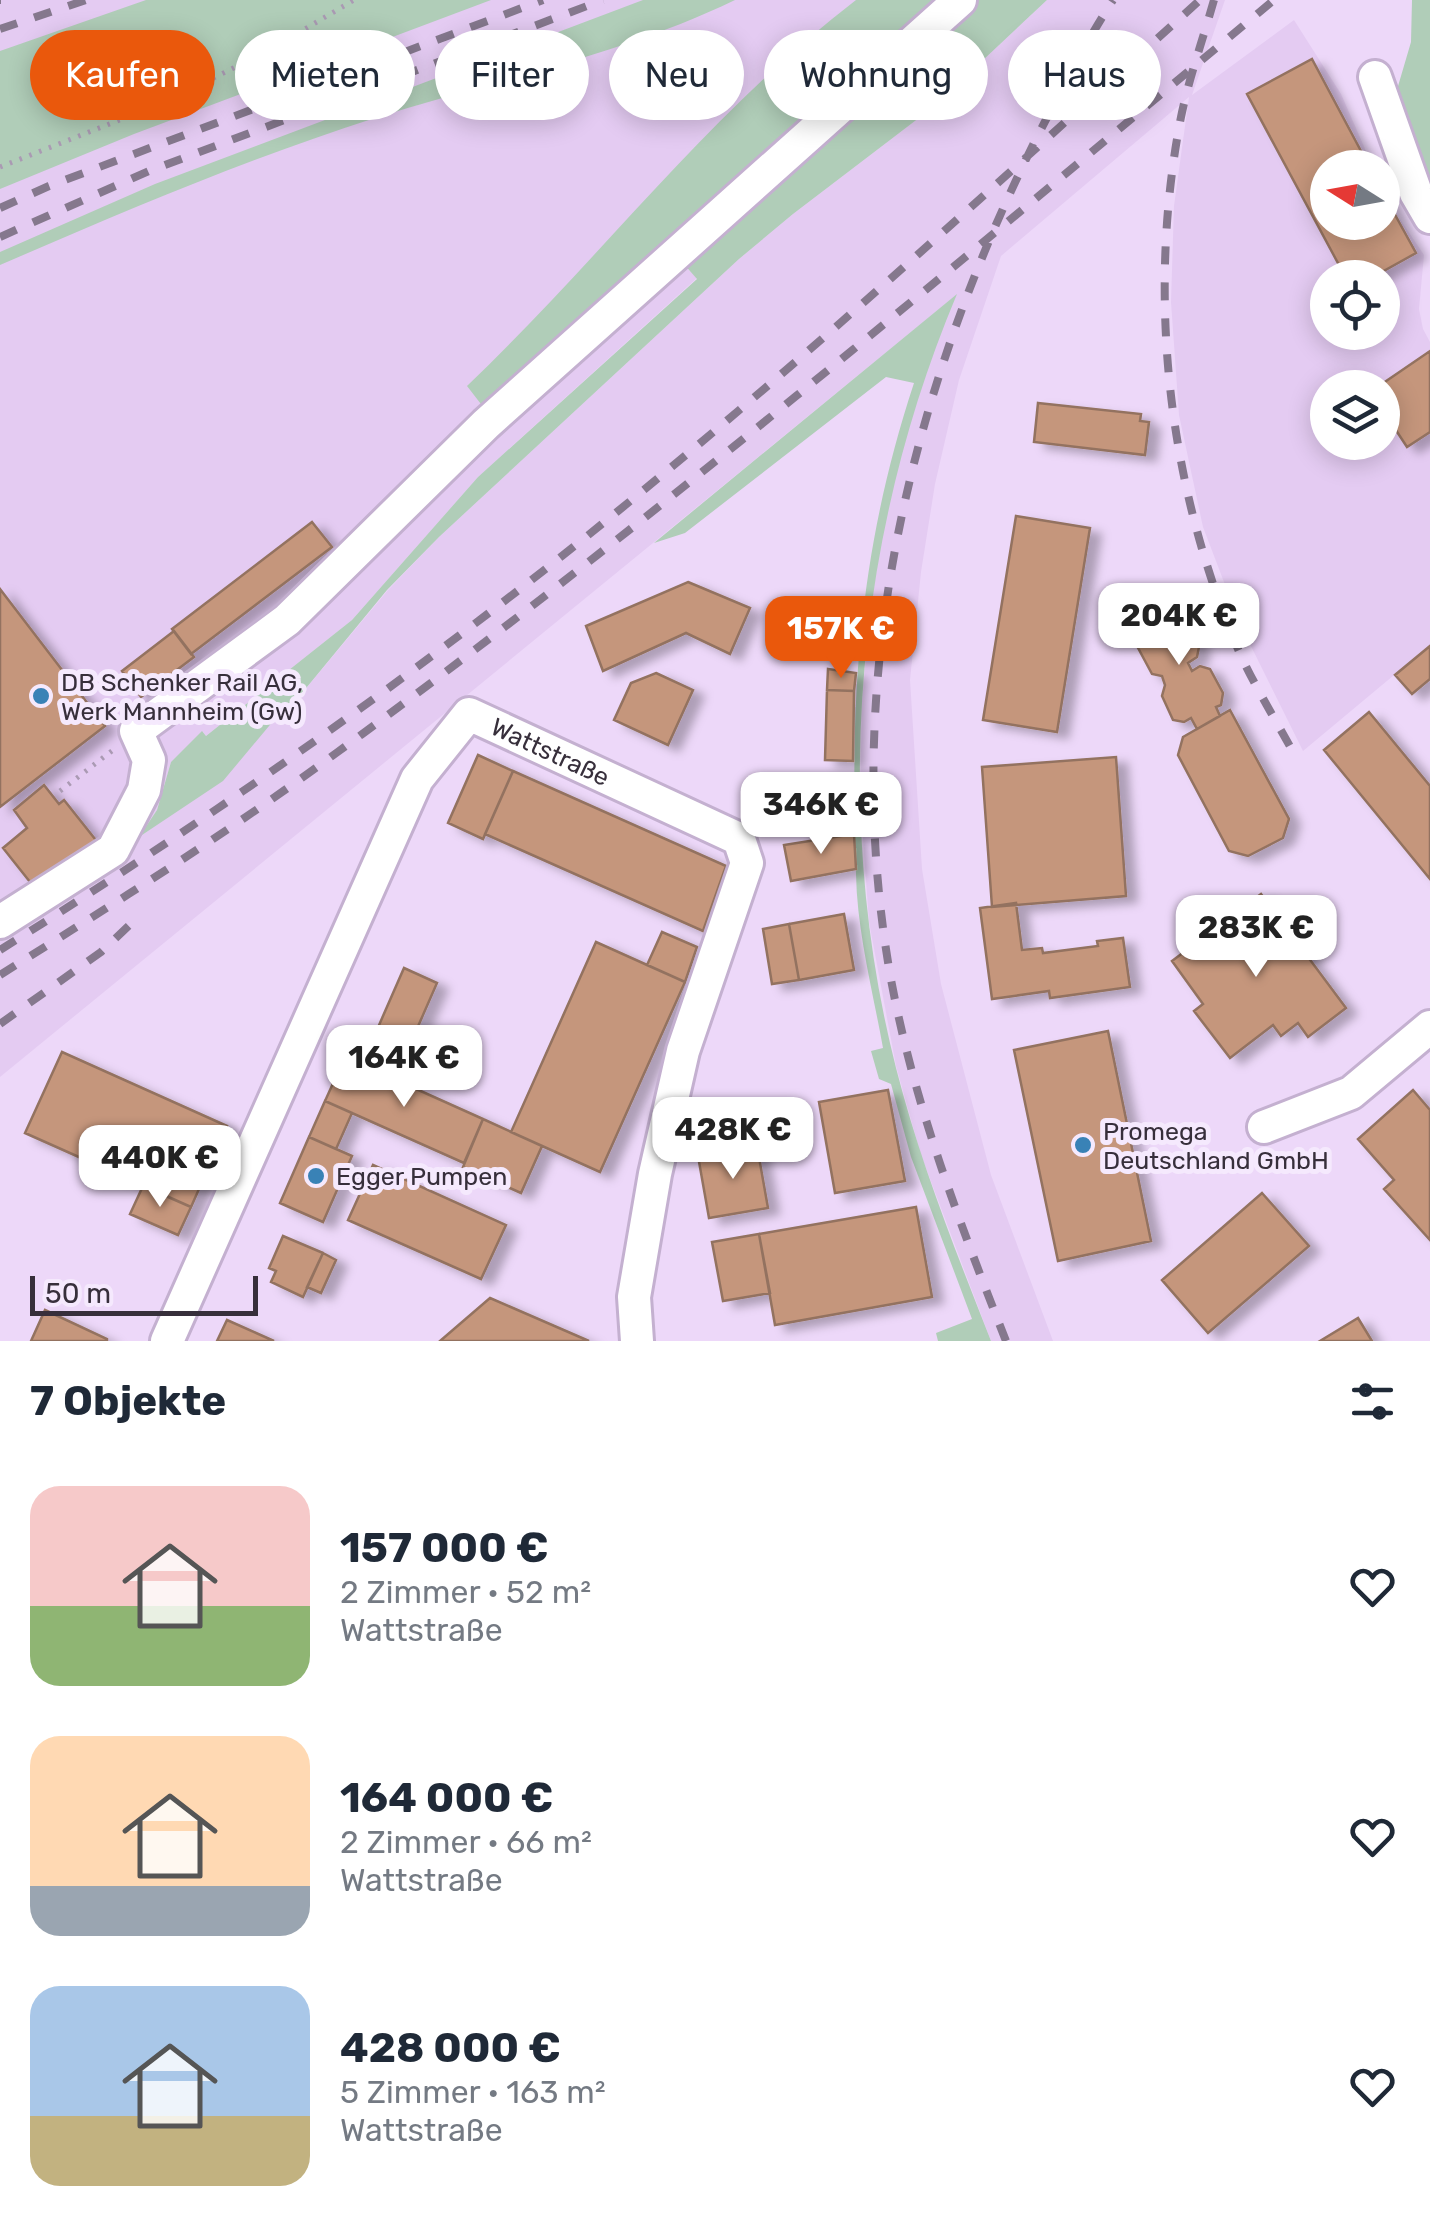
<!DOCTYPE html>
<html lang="de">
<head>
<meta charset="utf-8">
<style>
  body { margin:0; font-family:Rubik,sans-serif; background:#f6f6f7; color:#1f2937; height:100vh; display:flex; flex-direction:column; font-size:38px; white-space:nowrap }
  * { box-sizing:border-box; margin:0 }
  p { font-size:32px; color:#747a83 }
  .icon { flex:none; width:55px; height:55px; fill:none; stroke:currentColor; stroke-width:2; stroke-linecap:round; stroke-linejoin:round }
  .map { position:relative; height:1341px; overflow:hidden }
  .side { display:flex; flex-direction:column; background:#fff; flex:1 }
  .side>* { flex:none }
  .top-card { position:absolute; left:30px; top:30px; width:1370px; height:90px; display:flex; gap:20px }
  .needle { width:65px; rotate:281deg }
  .buttons { position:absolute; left:1310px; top:150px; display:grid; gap:20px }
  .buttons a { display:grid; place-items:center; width:90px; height:90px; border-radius:50%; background:#fff; box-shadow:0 5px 25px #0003; font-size:50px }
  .scale { position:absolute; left:30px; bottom:25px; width:228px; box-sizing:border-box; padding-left:10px; border:5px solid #372f3b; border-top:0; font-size:28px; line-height:35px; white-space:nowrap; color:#372f3b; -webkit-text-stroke:8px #f5e9fd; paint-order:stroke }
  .price { position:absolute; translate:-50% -85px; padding:0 22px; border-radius:20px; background:#fff; color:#222; font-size:32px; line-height:65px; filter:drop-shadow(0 2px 5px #0008) }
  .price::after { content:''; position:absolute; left:50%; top:60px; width:30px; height:22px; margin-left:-15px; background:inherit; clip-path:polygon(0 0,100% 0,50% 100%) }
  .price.selected { background:#ea580c; color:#fff }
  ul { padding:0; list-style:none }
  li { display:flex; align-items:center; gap:30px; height:250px; padding:0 30px }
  li span { display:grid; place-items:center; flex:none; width:280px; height:200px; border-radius:30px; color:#555 }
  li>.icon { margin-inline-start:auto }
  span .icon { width:120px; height:120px; fill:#fffc; stroke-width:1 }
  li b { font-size:42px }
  h2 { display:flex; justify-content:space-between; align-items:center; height:120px; padding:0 30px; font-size:42px }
  .pill { padding:0 35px; border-radius:45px; background:#fff; box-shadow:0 5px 25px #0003; font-size:35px; line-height:90px }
  .pill.selected { background:#ea580c; color:#fff }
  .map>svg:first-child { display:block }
  .built { fill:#e4cbf2; fill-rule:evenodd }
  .green { fill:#b0cdb8 }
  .building { fill:#c5967b; stroke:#937260; stroke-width:2.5; filter:url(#shadow) }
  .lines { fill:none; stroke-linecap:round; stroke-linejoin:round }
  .minor-casing { stroke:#c4b0d0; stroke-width:38 }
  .path { stroke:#aa9ab3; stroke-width:5; stroke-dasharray:2.5 8; stroke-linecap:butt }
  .minor { stroke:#fff; stroke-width:32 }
  .rail { stroke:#85788d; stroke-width:8; stroke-dasharray:18 18; stroke-linecap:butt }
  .poi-dot { fill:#3982b6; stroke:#f5e9fd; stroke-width:4 }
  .labels { text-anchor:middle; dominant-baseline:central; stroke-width:10; stroke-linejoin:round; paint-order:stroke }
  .poi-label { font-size:25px; fill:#372f3b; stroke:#f5e9fd; text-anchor:start }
  .street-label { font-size:25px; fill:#372f3b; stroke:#f5e9fd }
</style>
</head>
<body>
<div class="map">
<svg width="1430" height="1341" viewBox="0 0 1430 1341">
  <defs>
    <filter id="shadow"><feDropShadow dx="11" dy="6" stdDeviation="5" flood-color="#0004"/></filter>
  </defs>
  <rect width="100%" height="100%" fill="#edd8f9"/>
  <path class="built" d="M0 0H975L682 263 697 278 478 477 352 620 206 736 203 732 171 762 157 810 142 835 284 707 288 710 388 590 439 537 739 259 793 214 932 108 1047 0H1225L1192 95 1294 20 1341 94 1373 167 1328 168V222H1382L1384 195 1424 255 1419 309 1423 329 1430 342V645L1303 751 1240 624 1203 527 1179 415 1171 302 1174 206 1189 97 1001 256 959 380 935 484 921 572 910 680 922 869 941 984 991 1175 1053 1341H991L921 1155 896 1066 869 922 860 796 862 703 870 609 884 525 903 442 929 360 955 296 0 1077ZM1328 278H1382V332H1328ZM1328 388H1382V442H1328Z"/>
  <path class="green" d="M146 0H491L134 134 0 189V51Z
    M643 0H735C621 55 496 80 375 118 247 159 123 212 0 265V252L155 184Z
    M856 0H944L484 408 467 386C599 260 711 111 856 0Z
    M975 0H1047L932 108 793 214 739 259 439 537 387 590 288 710 284 708 223 781 139 837 157 810 171 762 202 731 206 736 352 620 478 477 697 279 682 262Z
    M1412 0H1430V185L1396 93 1411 42Z
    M957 294C855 536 831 812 896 1068 920 1162 956 1252 991 1341H938L936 1333 972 1319 911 1157 891 1084 879 1079 871 1051 883 1048C873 992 857 932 856 874 850 697 858 553 914 383L886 377 685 533 654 543Z"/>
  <path class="building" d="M1312 59 1370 168H1328V222H1382V191L1416 253 1371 278H1346L1247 94Z
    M1430 351V432L1407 447 1382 409V388H1376Z
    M1038 403 1141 414 1140 421 1149 422 1145 455 1034 442Z
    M1016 516 1090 528 1057 732 983 720Z
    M312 522 332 547 191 654 172 629Z
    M688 582 750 608 730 654 686 633 603 671 586 626Z
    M0 589 105 726 0 807Z
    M1178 605 1199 647 1197 657 1188 663 1192 671 1200 666 1210 669 1223 693 1221 705 1216 707 1220 716 1197 729 1191 718 1184 722 1173 720 1162 696 1165 685 1162 676 1152 674 1129 631Z
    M174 631 194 657 141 697 122 671Z
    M1430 646V679L1412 694 1395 675Z
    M828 669 856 673 854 691 827 690Z
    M656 673 693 690 668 745 614 720 631 683Z
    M827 690 854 691 853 761 825 760Z
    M1230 710 1289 819 1283 838 1248 856 1229 851 1178 755 1183 737Z
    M1369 712 1430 786V879L1324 750Z
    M478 755 513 771 483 839 448 823Z
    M1116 757 1126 896 992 907 982 767Z
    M513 771 726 866 703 931 485 834Z
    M44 785 59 804 64 800 99 844 38 892 3 848 27 828 14 810Z
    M854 834 856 869 791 881 784 845Z
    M1261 894 1346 1008 1308 1037 1298 1023 1281 1036 1273 1025 1230 1058 1194 1011 1203 1004 1172 961Z
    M1016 903 1022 950 1042 948 1043 953 1098 946 1097 941 1123 938 1130 987 1050 998 1049 991 992 999 980 908Z
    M844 914 854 970 799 980 789 924Z
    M789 924 799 980 772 984 763 929Z
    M662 932 697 947 685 982 647 965Z
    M596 942 685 982 600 1172 511 1132Z
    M404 968 437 983 409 1047 376 1032Z
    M1108 1031 1151 1241 1058 1261 1014 1050Z
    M62 1052 227 1126 191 1207 25 1133Z
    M345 1057 483 1119 464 1163 325 1101Z
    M888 1090 905 1181 835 1193 819 1102Z
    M1413 1090 1430 1110V1240L1384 1189 1394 1180 1358 1139Z
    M325 1101 352 1113 336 1149 309 1137Z
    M483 1119 542 1146 521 1193 463 1167Z
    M309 1137 352 1156 323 1222 280 1203Z
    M757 1146 768 1208 709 1218 698 1156Z
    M373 1165 506 1225 481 1279 348 1220Z
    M143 1186 191 1207 178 1235 130 1214Z
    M1262 1193 1309 1246 1208 1333 1162 1280Z
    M916 1207 932 1297 775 1325 759 1234Z
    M759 1234 770 1293 723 1301 712 1242Z
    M283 1236 323 1253 303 1297 271 1282 276 1271 269 1268Z
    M323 1253 336 1260 321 1293 307 1287Z
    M490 1298 589 1341H440Z
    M45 1310 107 1339V1341H31Z
    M1358 1318 1372 1341H1320Z
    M227 1320 274 1341H217Z"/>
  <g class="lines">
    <defs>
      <g id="minor">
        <path d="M1375 77 1416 193 1430 217"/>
        <path d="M0 922 113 850 144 790 149 760 136 731 287 620 486 424 960 0"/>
        <path d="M1264 1127 1351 1093 1430 1027"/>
        <path id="s1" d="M167 1341 417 779 469 714 739 839 747 863 683 1051 655 1174 634 1297 637 1341"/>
      </g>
    </defs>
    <use href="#minor" class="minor-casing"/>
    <path class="path" d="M0 167 168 101 271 49 354 0
      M60 791 113 750"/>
    <use href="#minor" class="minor"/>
    <path class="rail" d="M0 0H1
      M1214 0C1203 39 1189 78 1181 117 1146 296 1168 490 1241 656 1256 688 1275 719 1292 750
      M0 29 86 0
      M0 208 49 186 543 0
      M0 237 149 171 603 0
      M0 950C231 806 454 648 663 474 847 322 1023 160 1200 0
      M0 975C107 908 215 841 317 767 648 527 960 261 1274 0
      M0 1024 101 952 138 917
      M1006 1341C959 1221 913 1102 890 974 840 686 907 397 1036 139 1060 92 1084 45 1113 0"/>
  </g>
  <g class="poi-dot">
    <circle cx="41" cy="696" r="10"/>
    <circle cx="1083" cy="1145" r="10"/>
    <circle cx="316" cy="1176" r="10"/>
  </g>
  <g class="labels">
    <g class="poi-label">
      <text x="61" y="682">DB Schenker Rail AG,<tspan x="61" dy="29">Werk Mannheim (Gw)</tspan></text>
      <text x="1103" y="1131">Promega<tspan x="1103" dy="29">Deutschland GmbH</tspan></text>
      <text x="336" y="1176">Egger Pumpen</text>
    </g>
    <g class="street-label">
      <text stroke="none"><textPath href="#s1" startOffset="788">Wattstraße</textPath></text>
    </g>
  </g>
</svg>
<div class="buttons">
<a><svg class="needle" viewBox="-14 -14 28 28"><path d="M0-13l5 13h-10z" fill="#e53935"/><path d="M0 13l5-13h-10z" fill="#747a83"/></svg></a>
<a><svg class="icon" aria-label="locate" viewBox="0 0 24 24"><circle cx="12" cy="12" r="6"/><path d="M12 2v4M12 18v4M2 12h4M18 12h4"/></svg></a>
<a><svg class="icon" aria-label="layers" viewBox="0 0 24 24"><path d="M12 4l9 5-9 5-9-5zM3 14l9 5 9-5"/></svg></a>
</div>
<div class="scale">50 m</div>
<b class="price" style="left:1179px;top:668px">204K €</b>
<b class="price selected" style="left:841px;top:681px">157K €</b>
<b class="price" style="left:821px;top:857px">346K €</b>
<b class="price" style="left:1256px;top:980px">283K €</b>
<b class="price" style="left:404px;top:1110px">164K €</b>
<b class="price" style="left:733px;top:1182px">428K €</b>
<b class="price" style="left:160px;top:1210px">440K €</b>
<div class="top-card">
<a class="pill selected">Kaufen</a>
<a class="pill">Mieten</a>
<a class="pill">Filter</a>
<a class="pill">Neu</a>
<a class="pill">Wohnung</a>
<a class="pill">Haus</a>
</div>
</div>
<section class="side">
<h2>7 Objekte<svg class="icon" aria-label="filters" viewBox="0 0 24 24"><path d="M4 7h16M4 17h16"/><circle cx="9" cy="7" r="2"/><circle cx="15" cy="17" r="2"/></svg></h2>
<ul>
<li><span style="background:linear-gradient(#f6c9c9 60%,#8fb573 0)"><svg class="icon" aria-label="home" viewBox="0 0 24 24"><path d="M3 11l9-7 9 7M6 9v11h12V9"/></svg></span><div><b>157 000 €</b><p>2 Zimmer · 52 m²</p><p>Wattstraße</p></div><svg class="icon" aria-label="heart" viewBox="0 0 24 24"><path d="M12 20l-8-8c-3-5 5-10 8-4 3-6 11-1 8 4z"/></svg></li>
<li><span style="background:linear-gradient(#ffd9b3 75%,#9aa5b1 0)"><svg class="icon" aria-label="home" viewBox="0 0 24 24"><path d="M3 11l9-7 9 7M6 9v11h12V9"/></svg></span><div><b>164 000 €</b><p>2 Zimmer · 66 m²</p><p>Wattstraße</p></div><svg class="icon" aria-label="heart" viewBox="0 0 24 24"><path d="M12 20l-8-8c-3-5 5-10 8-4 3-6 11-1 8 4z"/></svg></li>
<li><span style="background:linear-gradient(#a9c7e8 65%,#c2b280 0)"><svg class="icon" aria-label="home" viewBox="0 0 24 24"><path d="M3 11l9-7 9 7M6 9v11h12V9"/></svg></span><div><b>428 000 €</b><p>5 Zimmer · 163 m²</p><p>Wattstraße</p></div><svg class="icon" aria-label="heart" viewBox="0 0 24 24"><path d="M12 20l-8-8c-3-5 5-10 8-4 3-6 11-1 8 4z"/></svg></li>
</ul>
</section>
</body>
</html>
